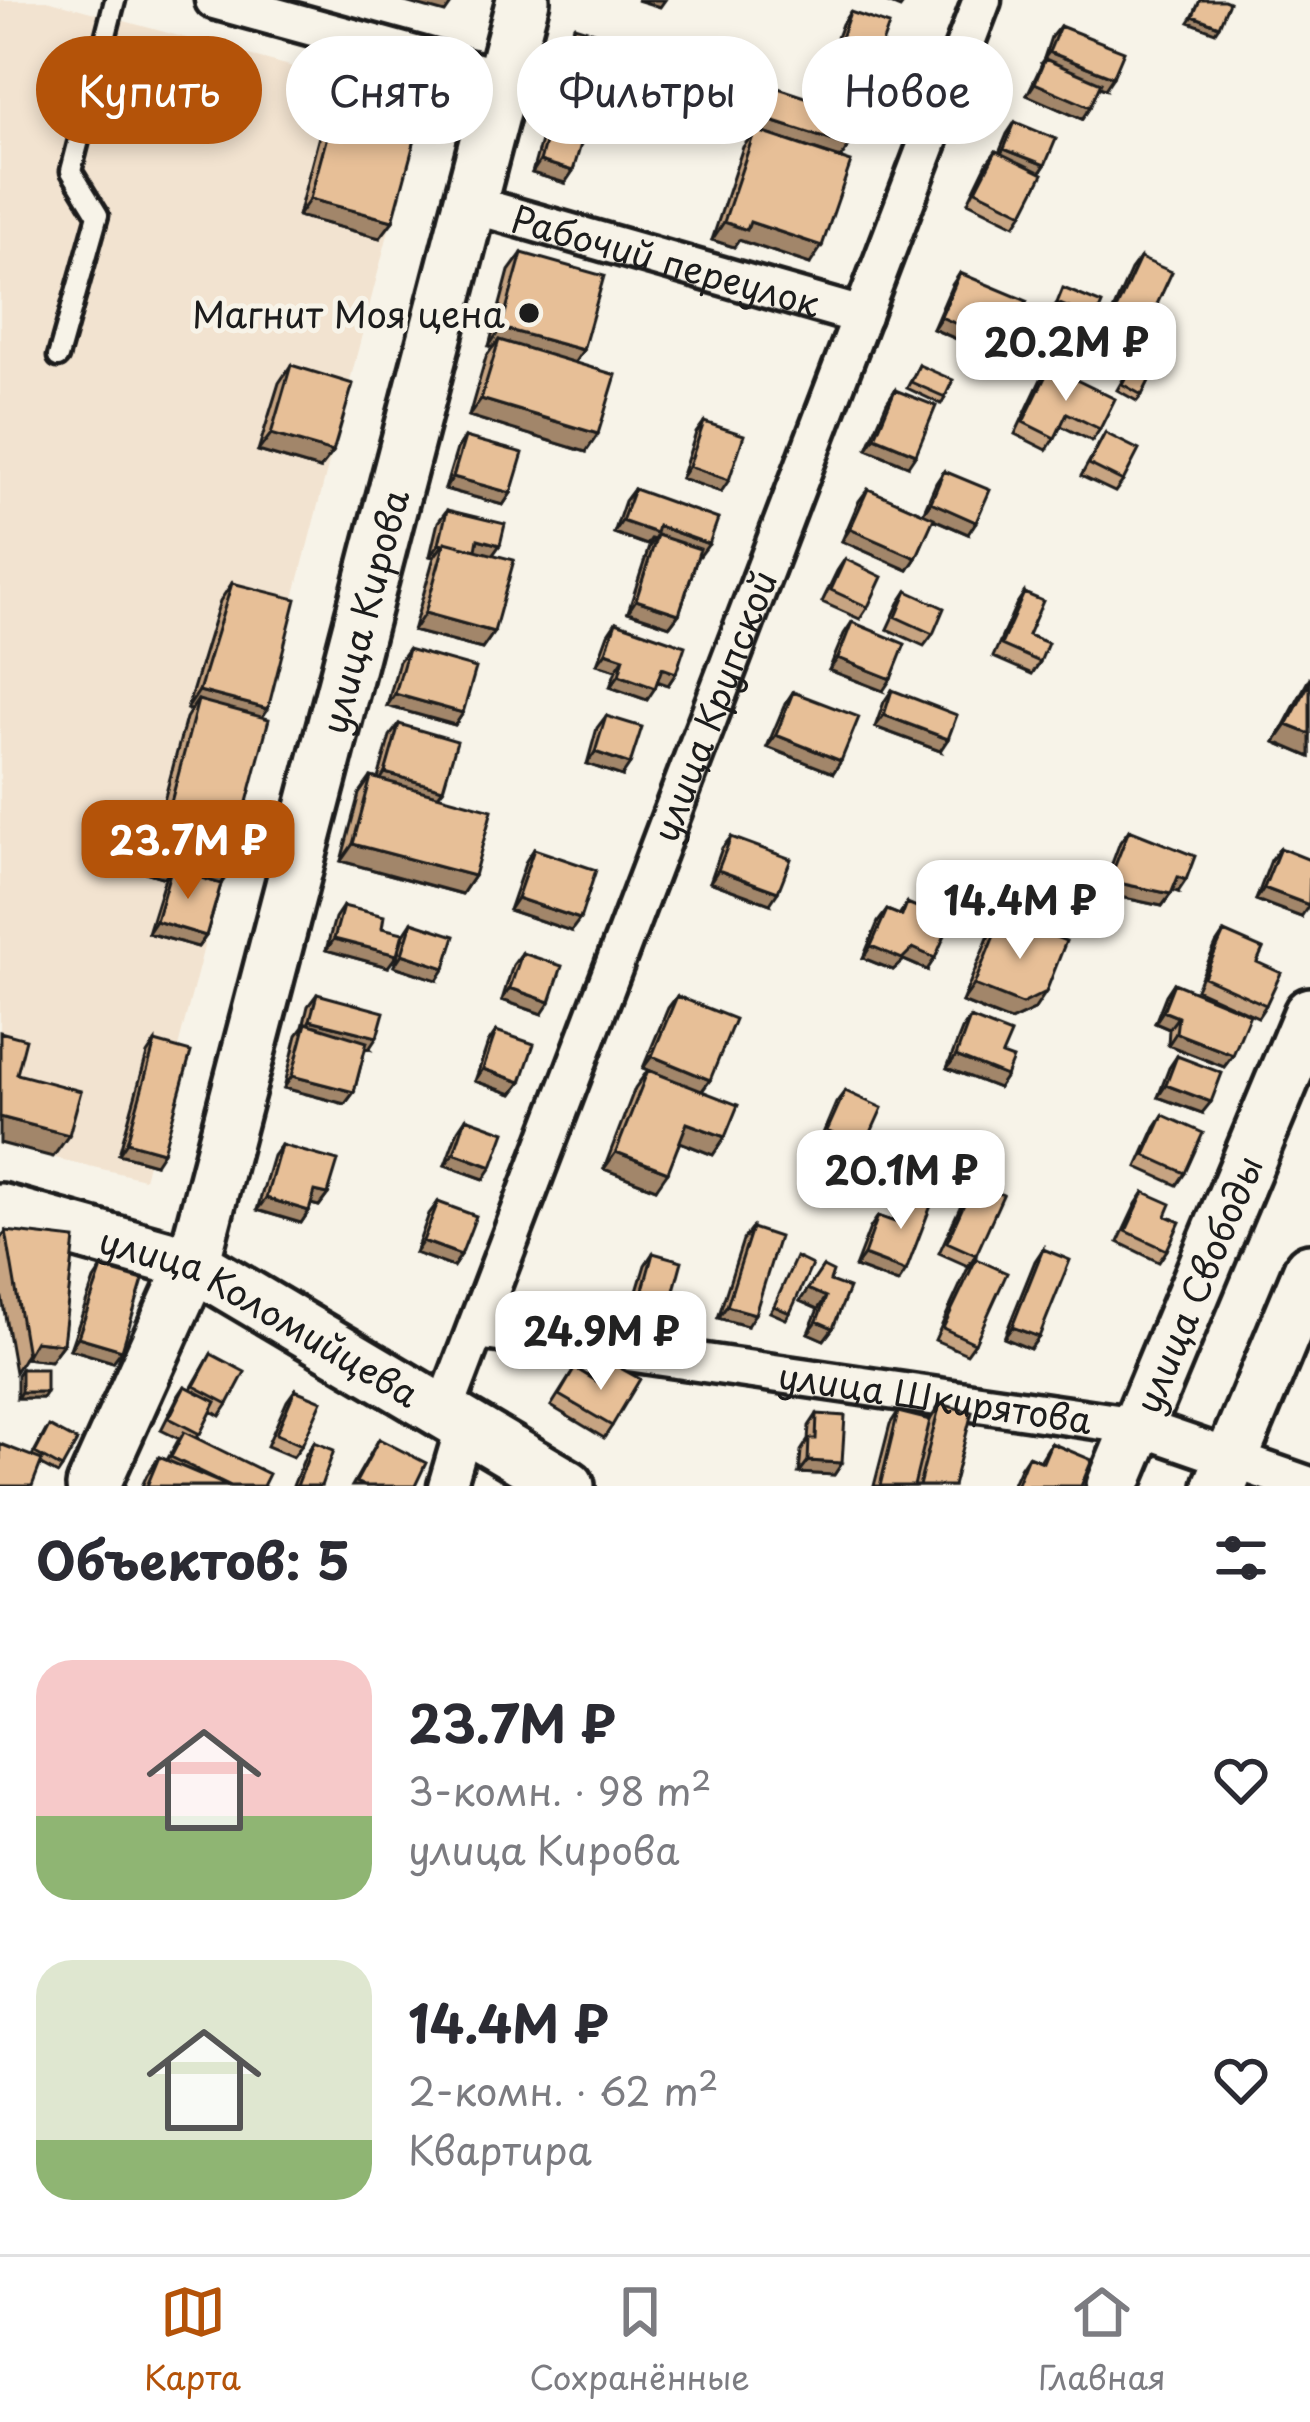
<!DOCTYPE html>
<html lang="ru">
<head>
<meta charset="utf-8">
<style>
  body { margin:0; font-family:"Playpen Sans",sans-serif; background:#f2f2f3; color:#2b2b33; height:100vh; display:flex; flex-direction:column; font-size:45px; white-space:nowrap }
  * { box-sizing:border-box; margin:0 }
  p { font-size:39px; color:#7c7c81 }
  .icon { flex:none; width:66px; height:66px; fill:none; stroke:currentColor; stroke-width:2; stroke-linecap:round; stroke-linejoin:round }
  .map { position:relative; height:1486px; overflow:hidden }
  .details { display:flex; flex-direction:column; background:#fff; flex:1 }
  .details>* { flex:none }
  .top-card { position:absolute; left:36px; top:36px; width:1239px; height:108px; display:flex; gap:24px }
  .price { position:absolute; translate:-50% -102px; padding:0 27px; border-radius:24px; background:#fff; color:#222; font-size:39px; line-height:78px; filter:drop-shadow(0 3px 6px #0008) }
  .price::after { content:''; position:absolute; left:50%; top:72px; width:36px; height:27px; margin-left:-18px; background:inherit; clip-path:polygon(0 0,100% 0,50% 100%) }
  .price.active { background:#b45309; color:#fff }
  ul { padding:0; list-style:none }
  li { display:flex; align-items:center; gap:36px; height:300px; padding:0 36px }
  li span { display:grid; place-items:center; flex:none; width:336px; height:240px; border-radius:36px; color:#555 }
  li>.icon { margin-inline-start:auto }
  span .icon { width:144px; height:144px; fill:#fffc; stroke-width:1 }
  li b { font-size:51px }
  h2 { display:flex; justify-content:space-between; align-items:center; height:144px; padding:0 36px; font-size:51px }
  .chip { padding:0 42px; border-radius:54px; background:#fff; box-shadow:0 6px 18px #0003; font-size:42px; line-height:108px }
  .chip.active { background:#b45309; color:#fff }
  .dock { display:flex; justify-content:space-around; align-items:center; height:168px; border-top:3px solid #e1e1e2; background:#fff; font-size:33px; color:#7c7c81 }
  .dock a { display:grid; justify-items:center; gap:6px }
  .dock .active { color:#b45309 }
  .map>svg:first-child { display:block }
  .built { fill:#f2e3d0 }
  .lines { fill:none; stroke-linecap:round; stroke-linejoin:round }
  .lane-casing { stroke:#1c1c1c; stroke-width:27 }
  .street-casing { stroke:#1c1c1c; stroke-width:45 }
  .secondary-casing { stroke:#1c1c1c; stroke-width:60 }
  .lane { stroke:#f7f3e8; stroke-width:18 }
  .street { stroke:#f7f3e8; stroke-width:36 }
  .secondary { stroke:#f7f3e8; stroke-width:51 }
  .wall { fill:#c7a482; stroke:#1c1c1c; stroke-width:3 }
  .shaded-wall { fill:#a2866a; stroke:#1c1c1c; stroke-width:3 }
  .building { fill:#e7bf97; stroke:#1c1c1c; stroke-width:3 }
  .poi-dot { fill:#1c1c1c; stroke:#f7f3e8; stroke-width:4.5 }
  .labels { text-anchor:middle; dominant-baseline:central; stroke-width:10; stroke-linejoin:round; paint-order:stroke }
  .street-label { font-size:36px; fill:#1c1c1c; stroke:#f7f3e8 }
  .poi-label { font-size:36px; fill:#1c1c1c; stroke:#f7f3e8; text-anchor:end }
</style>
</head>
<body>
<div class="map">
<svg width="1310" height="1486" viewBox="0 0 1310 1486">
  <rect width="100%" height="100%" fill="#f7f3e8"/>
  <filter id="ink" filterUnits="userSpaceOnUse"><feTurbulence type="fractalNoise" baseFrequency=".00833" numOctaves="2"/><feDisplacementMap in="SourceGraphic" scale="24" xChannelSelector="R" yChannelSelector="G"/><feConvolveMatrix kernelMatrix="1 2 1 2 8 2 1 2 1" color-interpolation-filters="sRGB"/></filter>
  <g filter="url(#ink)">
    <path class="built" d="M0 0H47L422 102 144 1179 0 1145Z"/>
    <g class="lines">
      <defs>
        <path id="lane" d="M58 357 98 215 71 171 115 0"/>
        <g id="street">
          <path d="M214 0 503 79"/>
          <path id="s1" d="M470 204 862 316"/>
          <path id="s2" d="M478 1330 1137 1426 1310 1486"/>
          <path id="s3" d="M444 1412 982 0"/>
          <path d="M447 1486 465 1425"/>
        </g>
        <g id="secondary">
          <path id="s4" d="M0 1210 193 1264 568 1486"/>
          <path id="s5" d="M93 1486 193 1264 523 0"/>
          <path id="s6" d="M1113 1486 1310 1014"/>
          <path d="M1220 1486 1310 1270"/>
        </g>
      </defs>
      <use href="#lane" class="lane-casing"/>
      <use href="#street" class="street-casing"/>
      <use href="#secondary" class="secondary-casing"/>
      <use href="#lane" class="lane"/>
      <use href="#street" class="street"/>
      <use href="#secondary" class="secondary"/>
    </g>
    <path class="wall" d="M850 12 871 74 863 86 824 73 842 24Z
      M574 26 597 89 554 76 566 38Z
      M1060 26 1105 89 1099 87 1090 107 1082 119 1027 95 1042 64 1051 37Z
      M346 66 380 238 298 216 333 83Z
      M775 87 841 158 810 264 739 240 734 247 712 240 743 147 756 130 767 99Z
      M551 121 565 183 532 173 543 133Z
      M1015 122 1045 165 1040 173 1023 213 1015 225 968 202 987 163 996 151 999 153 1007 134Z
      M522 253 583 350 575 362 586 452 469 416 486 357 493 347 489 346 509 271Z
      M1140 258 1147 326 1138 338 1107 324 1131 270Z
      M960 273 1007 346 999 357 933 329 952 285Z
      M1133 362 1142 395 1137 401 1117 390Z
      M291 365 320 469 258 451 279 383Z
      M919 365 945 397 941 404 907 388Z
      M1050 367 1100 429 1092 441 1061 426 1047 450 1015 434 1041 379Z
      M895 390 908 466 867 449 887 402Z
      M704 422 721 492 681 478 696 433Z
      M1105 433 1123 481 1115 492 1081 476Z
      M465 437 511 493 503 505 445 489 457 449Z
      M944 471 968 534 933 519 916 558 908 570 842 541 859 501 868 489 923 513 936 483Z
      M634 489 700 556 698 555 679 614 670 626 628 612 649 547 654 540 651 539 647 545 614 533 625 501Z
      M447 510 493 555 494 632 482 649 413 631 434 557 430 556 438 522Z
      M845 559 868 607 860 619 822 602 837 571Z
      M232 583 262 717 221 884 206 936 198 947 148 933 165 878 145 872 186 718 191 710 187 709 220 601Z
      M907 591 933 634 924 646 887 629 899 603Z
      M1024 593 1028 635 1040 662 1032 674 993 657 1016 605Z
      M616 622 676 673 668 685 657 682 647 700 610 687 616 670 597 664 608 634Z
      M852 622 883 691 829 670 844 634Z
      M408 649 463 713 455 725 387 706 399 661Z
      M1310 677V757L1275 742Z
      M892 690 940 751 875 727 884 702Z
      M793 692 841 761 833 773 767 747 785 704Z
      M606 716 622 776 587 764 597 728Z
      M399 724 443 789 438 795 474 876 462 894 341 861 359 794 371 777 378 779 390 736Z
      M1129 830 1178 892 1172 890 1162 906 1101 893 1120 842Z
      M731 837 770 904 710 882 722 848Z
      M1280 848 1301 917 1256 900 1271 860Z
      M534 849 571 931 509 910 526 861Z
      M907 903 927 970 904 960 893 970 863 958 878 922 887 910 899 915Z
      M343 906 382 928 388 967 326 950 335 918Z
      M1002 916 1034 1010 1010 1021 962 1002 990 933Z
      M412 922 437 980 394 966 404 934Z
      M1224 932 1257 962 1266 1005 1258 1017 1196 989 1216 944Z
      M522 953 542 1014 502 1000 513 965Z
      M1174 983 1233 1055 1224 1067 1168 1045 1169 1029 1155 1023 1166 995Z
      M317 994 369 1049 365 1048 354 1092 345 1104 284 1088 297 1035 303 1027 308 1006Z
      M677 996 710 1080 702 1091 725 1137 713 1155 680 1142 656 1189 604 1169 635 1088 648 1070 670 1079 643 1068 668 1008Z
      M970 1018 1006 1076 998 1088 947 1068 962 1030Z
      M496 1031 521 1082 512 1094 475 1081 488 1043Z
      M155 1042V1164L119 1154 147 1054Z
      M1177 1056 1202 1113 1158 1097 1169 1068Z
      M845 1091 864 1148 856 1159 819 1143 836 1103Z
      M1163 1115 1185 1173 1177 1185 1137 1167 1155 1127Z
      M466 1118 484 1179 445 1165 458 1130Z
      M281 1145 328 1194 319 1206 311 1204 309 1211 301 1223 257 1210 273 1156Z
      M974 1182 976 1255 968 1266 939 1253 966 1194Z
      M911 1186 898 1283 855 1267 870 1228 878 1216 894 1222 903 1197Z
      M1144 1192 1166 1216 1167 1250 1159 1262 1118 1242 1136 1204Z
      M438 1202 461 1255 453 1267 415 1253 429 1214Z
      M752 1228 747 1326 718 1318 743 1240Z
      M6 1231 63 1344 50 1361 24 1358 15 1372 0 1287V1239Z
      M1043 1249 1039 1337 1030 1349 1004 1338 1035 1261Z
      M653 1253 670 1305 662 1317 632 1308 645 1265Z
      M976 1259 975 1343 967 1354 935 1340 967 1270Z
      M823 1267 830 1281 833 1328 824 1340 808 1333 818 1309 800 1301Z
      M102 1268 113 1362 70 1349 94 1280Z
      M211 1354 228 1404 220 1416 211 1411 197 1438 263 1486H142L147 1475 159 1457 167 1460 179 1439 161 1430 177 1398 185 1386 191 1389Z
      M613 1364 612 1426 604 1438 551 1406 575 1368 600 1383Z
      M21 1369 42 1398H17V1375Z
      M295 1390 302 1445 293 1457 267 1446 287 1401Z
      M940 1404 953 1486H874L890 1424 898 1412 930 1420Z
      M817 1414 842 1463 834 1475 799 1473 801 1451 808 1440 809 1426Z
      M45 1432 62 1468 58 1474 41 1465 32 1456Z
      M379 1439 415 1486H352Z
      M314 1442 321 1486H293L306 1454Z
      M1051 1443 1081 1486H1012L1020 1468 1028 1456 1040 1461Z"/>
    <path class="shaded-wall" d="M398 0H454L445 13Z
      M637 0H665L660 7Z
      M881 0H906L900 8Z
      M1193 16 1219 26 1215 32 1189 22Z
      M1049 52 1113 77 1105 89 1043 65 1045 59 1040 64Z
      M833 61 871 74 863 86 824 73Z
      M562 64 605 77 597 89 554 76Z
      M1035 83 1090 107 1082 119 1027 95Z
      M765 119 849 146 841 158 756 131Z
      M1004 149 1045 165 1037 177 996 161Z
      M540 161 573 171 565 183 532 173Z
      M310 199 393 221 380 238 298 216Z
      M724 222H750L822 246 810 264 739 240 734 247 712 240Z
      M1057 303 1096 319 1091 325 1052 309Z
      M941 317 1007 346 999 357 933 329Z
      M501 328 583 350 571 368 499 340 493 347 489 346Z
      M481 399 598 434 586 452 469 416Z
      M271 434 333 452 320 469 258 451Z
      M875 437 916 454 908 466 867 449Z
      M689 466 729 480 721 492 681 478Z
      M453 477 511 493 503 505 445 489Z
      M931 502 976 522 968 534 922 514Z
      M622 521 658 526 709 544 700 556 656 540 657 535 654 540 651 539 647 545 614 533Z
      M850 529 916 558 908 570 842 541Z
      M478 539 500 545 492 556 470 551Z
      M439 544 443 545 434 557 430 556Z
      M636 600 679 614 670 626 628 612Z
      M425 613 494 632 482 649 413 631Z
      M606 652 624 658 616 670 597 664Z
      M838 658 891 679 883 691 829 670Z
      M662 668 676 673 668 685 654 680Z
      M619 675 655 688 647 700 610 687Z
      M199 691 268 709 256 726 198 700 191 710 187 709Z
      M395 694 463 713 455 725 387 706Z
      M884 715 948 739 940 751 875 727Z
      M1287 725 1310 734V757L1275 742Z
      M776 735 841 761 833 773 767 747Z
      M595 752 630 764 622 776 587 764Z
      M385 773 443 789 434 801 377 785Z
      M353 844 474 876 462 894 341 861Z
      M157 855 228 874 216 891 171 869 165 878 145 872Z
      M718 870 778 892 770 904 710 882Z
      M1178 877 1186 880 1178 892 1169 889Z
      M1109 881 1171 894 1162 906 1101 893Z
      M1264 888 1309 905 1301 917 1256 900Z
      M517 898 580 919 571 931 509 910Z
      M156 921 206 936 198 947 148 933Z
      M334 939 397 955 388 967 326 950Z
      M871 946 913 948 935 958 927 970 904 960 893 970 863 958Z
      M402 954 445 968 437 980 394 966Z
      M974 985 1046 992 1034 1010 1010 1021 962 1002Z
      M510 988 550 1002 542 1014 502 1000Z
      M1163 1011 1178 1017 1169 1029 1155 1023Z
      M310 1020 377 1037 369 1049 303 1032Z
      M1176 1033 1233 1055 1224 1067 1168 1045Z
      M652 1056 710 1080 701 1092 643 1068Z
      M956 1056 1006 1076 998 1088 947 1068Z
      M483 1069 521 1082 512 1094 475 1081Z
      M292 1076 354 1092 345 1104 284 1088Z
      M1166 1085 1211 1102 1202 1113 1158 1097Z
      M0 1117 69 1135 53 1157 0 1143Z
      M687 1123 725 1137 713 1155 675 1140Z
      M127 1142 163 1152 155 1164 119 1154Z
      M616 1152 668 1172 656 1189 604 1169Z
      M454 1153 492 1167 484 1179 445 1165Z
      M315 1191 328 1194 319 1206 307 1203Z
      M266 1198 309 1211 301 1223 257 1210Z
      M423 1241 461 1255 453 1267 415 1253Z
      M864 1255 906 1271 898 1283 855 1267Z
      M808 1289 826 1297 818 1309 800 1301Z
      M641 1297 670 1305 662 1317 632 1308Z
      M727 1306 755 1314 747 1326 718 1318Z
      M774 1306 790 1313 786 1319 770 1312Z
      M817 1321 833 1328 824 1340 808 1333Z
      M1012 1327 1039 1337 1030 1349 1004 1338Z
      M78 1337 122 1350 113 1362 70 1349Z
      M35 1341 63 1344 50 1361 24 1358Z
      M21 1392H46L42 1398H17Z
      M808 1461 842 1463 834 1475 799 1473Z"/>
    <path class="building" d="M1200 0H1224L1229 2 1219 26 1193 16Z
      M850 12 889 25 871 74 833 61Z
      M574 26 617 39 605 77 562 64Z
      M1060 26 1124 51 1113 77 1049 52Z
      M1045 59 1101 83 1090 107 1035 83Z
      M346 66 429 88 393 221 310 199Z
      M775 87 860 115 849 146 765 119Z
      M551 121 585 131 573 171 540 161Z
      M1015 122 1056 139 1045 165 1004 149Z
      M755 130 851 162 822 246 750 222 747 230 724 222Z
      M996 151 1043 174 1023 213 976 190Z
      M522 253 604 276 583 350 501 328Z
      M1140 258 1172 272 1147 326 1115 312Z
      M960 273 1027 301 1007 346 941 317Z
      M1063 288 1102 304 1096 319 1057 303Z
      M499 340 616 375 598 434 481 399Z
      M1137 356 1156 367 1142 395 1122 384Z
      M291 365 353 384 333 452 271 434Z
      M919 365 953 380 945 397 911 382Z
      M1050 367 1115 399 1100 429 1067 413 1055 438 1023 422Z
      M895 390 936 406 916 454 875 437Z
      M704 422 744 435 729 480 689 466Z
      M1105 433 1139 450 1123 481 1089 464Z
      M465 437 523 453 511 493 453 477Z
      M944 471 990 490 976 522 931 502Z
      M634 489 718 519 709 544 658 526 656 533 622 521Z
      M868 489 934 518 916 558 850 529Z
      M447 510 505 524 500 545 478 539 476 550 445 542 444 545 439 544Z
      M657 535 700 549 679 614 636 600Z
      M445 542 514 560 494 632 425 613Z
      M845 559 882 577 868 607 831 590Z
      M232 583 296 599 268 709 199 691Z
      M907 591 944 608 933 634 896 617Z
      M1024 593 1043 601 1028 635 1048 643 1040 662 1001 645Z
      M616 622 685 646 676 673 662 668 655 688 619 675 624 658 606 652Z
      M852 622 905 644 891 679 838 658Z
      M408 649 476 668 463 713 395 694Z
      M1310 682V734L1287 725Z
      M892 690 957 715 948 739 884 715Z
      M793 692 859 717 841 761 776 735Z
      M198 700 269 719 228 874 157 855Z
      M606 716 642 727 630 764 595 752Z
      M399 724 457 741 443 789 385 773Z
      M371 777 492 810 474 876 353 844Z
      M1129 830 1195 856 1186 880 1178 877 1171 894 1109 881Z
      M731 837 791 859 778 892 718 870Z
      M1280 848 1310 860 1309 905 1264 888Z
      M534 849 596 870 580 919 517 898Z
      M171 869 221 884 206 936 156 921Z
      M907 903 951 921 935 958 913 948 902 959 871 946 887 910 902 916Z
      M343 906 384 916 382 928 403 933 397 955 334 939Z
      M1002 916 1066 941 1046 992 1022 1004 974 985Z
      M412 922 455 936 445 968 402 954Z
      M1224 932 1263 949 1257 962 1281 973 1266 1005 1204 977Z
      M522 953 562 966 550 1002 510 988Z
      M1174 983 1250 1014 1233 1055 1176 1033 1178 1017 1163 1011Z
      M317 994 384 1012 377 1037 310 1020Z
      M677 996 735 1019 710 1080 652 1056Z
      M970 1018 1011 1034 1002 1055 1013 1059 1006 1076 956 1056Z
      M306 1023 367 1042 354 1092 292 1076Z
      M496 1031 534 1044 521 1082 483 1069Z
      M0 1032 26 1039 17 1074 81 1091 69 1135 0 1117Z
      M155 1042 191 1052 163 1152 127 1142Z
      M1177 1056 1222 1073 1211 1102 1166 1085Z
      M648 1070 738 1105 725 1137 687 1123 668 1172 616 1152Z
      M845 1091 882 1108 864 1148 827 1131Z
      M1163 1115 1203 1133 1185 1173 1145 1155Z
      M466 1118 505 1132 492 1167 454 1153Z
      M281 1145 338 1161 328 1194 315 1191 309 1211 266 1198Z
      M974 1182 1003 1195 976 1255 947 1242Z
      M911 1186 935 1195 906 1271 864 1255 878 1216 898 1223Z
      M1144 1192 1171 1204 1166 1216 1180 1222 1167 1250 1126 1231Z
      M438 1202 476 1216 461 1255 423 1241Z
      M752 1228 779 1237 755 1314 727 1306Z
      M6 1231 75 1239 63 1344 35 1341 27 1355Z
      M1043 1249 1070 1260 1039 1337 1012 1327Z
      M653 1253 682 1261 670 1305 641 1297Z
      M796 1257 812 1265 790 1313 774 1306Z
      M976 1259 1007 1273 975 1343 943 1328Z
      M823 1267 833 1272 830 1281 849 1288 833 1328 817 1321 826 1297 808 1289Z
      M102 1268 143 1280 122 1350 78 1337Z
      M211 1354 245 1372 228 1404 194 1386Z
      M613 1364 640 1379 612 1426 559 1395 575 1368 601 1384Z
      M21 1369H46V1392H21Z
      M185 1386 216 1402 200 1434 169 1418Z
      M295 1390 322 1401 302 1445 276 1434Z
      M940 1404 972 1412 953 1486H919Z
      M898 1412 930 1420 914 1486H880Z
      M817 1414 845 1416 842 1463 808 1461 809 1439H816Z
      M49 1426 77 1441 62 1468 35 1453Z
      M184 1432 269 1474 263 1486H231L171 1457Z
      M379 1439 426 1463 415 1486H364L356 1482Z
      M314 1442 334 1450 321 1486H297Z
      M1051 1443 1092 1460 1081 1486H1016L1028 1456 1043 1462Z
      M0 1444 42 1460 32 1486H0Z
      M159 1457 228 1486H147Z"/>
  </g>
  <circle class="poi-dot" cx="529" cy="313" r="12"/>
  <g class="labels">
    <g class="street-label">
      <text stroke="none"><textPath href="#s1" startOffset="204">Рабочий переулок</textPath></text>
      <text stroke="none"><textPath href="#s5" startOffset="918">улица Кирова</textPath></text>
      <text stroke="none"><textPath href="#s3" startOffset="756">улица Крупской</textPath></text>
      <text stroke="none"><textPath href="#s6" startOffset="219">улица Свободы</textPath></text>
      <text stroke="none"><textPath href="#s4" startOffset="282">улица Коломийцева</textPath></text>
      <text stroke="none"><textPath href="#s2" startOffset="462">улица Шкирятова</textPath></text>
    </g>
    <g class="poi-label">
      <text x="505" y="313">Магнит Моя цена</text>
    </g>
  </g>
</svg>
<b class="price" style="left:1066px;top:404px">20.2M ₽</b>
<b class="price active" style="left:188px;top:902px">23.7M ₽</b>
<b class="price" style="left:1020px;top:962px">14.4M ₽</b>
<b class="price" style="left:901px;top:1232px">20.1M ₽</b>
<b class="price" style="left:601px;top:1393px">24.9M ₽</b>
<div class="top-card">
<a class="chip active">Купить</a>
<a class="chip">Снять</a>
<a class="chip">Фильтры</a>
<a class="chip">Новое</a>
</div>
</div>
<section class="details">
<h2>Объектов: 5<svg class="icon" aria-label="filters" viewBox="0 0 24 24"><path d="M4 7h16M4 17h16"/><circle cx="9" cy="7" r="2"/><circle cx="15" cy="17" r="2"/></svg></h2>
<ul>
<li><span style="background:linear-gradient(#f6c9c9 65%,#8fb573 0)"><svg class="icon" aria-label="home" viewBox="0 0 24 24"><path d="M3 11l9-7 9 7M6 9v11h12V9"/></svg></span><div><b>23.7M ₽</b><p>3-комн. · 98 m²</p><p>улица Кирова</p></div><svg class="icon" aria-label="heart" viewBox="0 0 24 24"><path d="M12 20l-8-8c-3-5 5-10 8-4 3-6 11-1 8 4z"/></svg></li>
<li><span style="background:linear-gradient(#dfe7d0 75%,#8fb573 0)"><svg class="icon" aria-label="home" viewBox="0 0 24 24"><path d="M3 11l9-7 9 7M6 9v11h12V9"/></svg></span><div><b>14.4M ₽</b><p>2-комн. · 62 m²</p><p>Квартира</p></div><svg class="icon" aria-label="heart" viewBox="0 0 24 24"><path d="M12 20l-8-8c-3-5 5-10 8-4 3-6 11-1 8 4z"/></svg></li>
</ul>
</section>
<nav class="dock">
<a class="active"><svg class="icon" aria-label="map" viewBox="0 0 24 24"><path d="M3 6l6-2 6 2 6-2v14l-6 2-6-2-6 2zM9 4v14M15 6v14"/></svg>Карта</a>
<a><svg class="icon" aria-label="saved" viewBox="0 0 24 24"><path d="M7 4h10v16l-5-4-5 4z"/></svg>Сохранённые</a>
<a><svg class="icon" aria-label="home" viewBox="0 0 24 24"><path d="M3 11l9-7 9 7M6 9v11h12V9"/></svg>Главная</a>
</nav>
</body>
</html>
